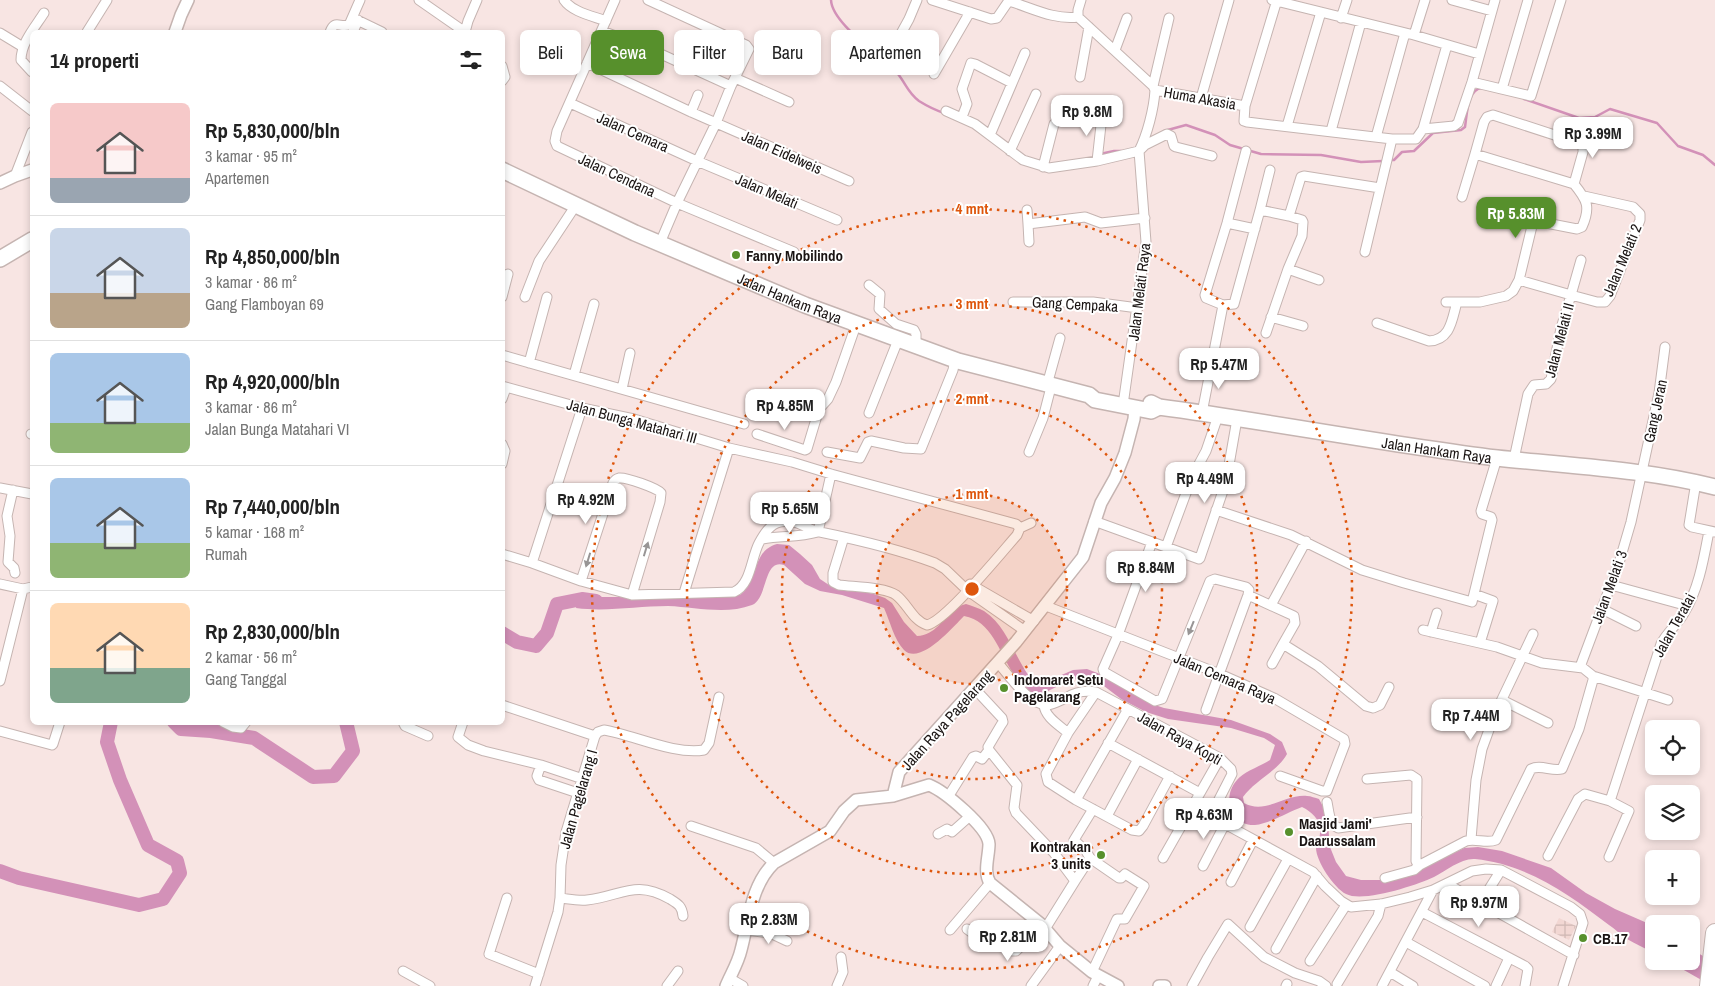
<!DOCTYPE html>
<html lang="id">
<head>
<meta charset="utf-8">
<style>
  body { margin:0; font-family:"Archivo Narrow",sans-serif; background:#f2f2f2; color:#222; height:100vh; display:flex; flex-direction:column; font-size:19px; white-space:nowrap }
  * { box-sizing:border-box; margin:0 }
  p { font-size:16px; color:#767676 }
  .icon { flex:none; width:28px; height:28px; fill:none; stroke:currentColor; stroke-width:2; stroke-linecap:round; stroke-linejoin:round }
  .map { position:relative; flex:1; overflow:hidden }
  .details { position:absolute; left:30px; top:30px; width:475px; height:695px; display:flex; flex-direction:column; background:#fff; border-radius:8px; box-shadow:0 2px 8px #0003 }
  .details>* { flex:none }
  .guide { position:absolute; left:520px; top:30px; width:475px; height:45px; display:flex; gap:10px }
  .controls { position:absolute; left:1645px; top:720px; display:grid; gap:10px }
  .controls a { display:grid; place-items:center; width:55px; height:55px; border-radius:8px; background:#fff; box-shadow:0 2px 8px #0003; font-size:25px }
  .price { position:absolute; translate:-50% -42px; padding:0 11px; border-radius:10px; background:#fff; color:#222; font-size:16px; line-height:32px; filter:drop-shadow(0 1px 2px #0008) }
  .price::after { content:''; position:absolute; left:50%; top:30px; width:15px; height:11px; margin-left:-8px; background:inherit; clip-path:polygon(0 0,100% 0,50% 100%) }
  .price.selected { background:#57902c; color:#fff }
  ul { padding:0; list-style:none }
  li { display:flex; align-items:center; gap:15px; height:125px; padding:0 20px }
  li+li { border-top:1px solid #e0e0e0 }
  li span { display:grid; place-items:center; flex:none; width:140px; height:100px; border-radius:8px; color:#555 }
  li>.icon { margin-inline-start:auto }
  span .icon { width:60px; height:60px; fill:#fffc; stroke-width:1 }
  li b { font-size:21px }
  h2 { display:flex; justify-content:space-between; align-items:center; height:60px; padding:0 20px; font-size:21px }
  .pill { padding:0 18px; border-radius:8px; background:#fff; box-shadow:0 2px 8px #0003; font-size:18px; line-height:45px }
  .pill.selected { background:#57902c; color:#fff }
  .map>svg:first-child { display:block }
  .industrial { fill:url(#industrial-grid) }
  .water { fill:#d391b8 }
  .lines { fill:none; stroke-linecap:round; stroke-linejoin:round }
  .stream { stroke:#d391b8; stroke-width:2.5 }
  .river { stroke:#d391b8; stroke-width:14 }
  .minor-casing { stroke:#c5b4b1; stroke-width:11 }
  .tertiary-casing { stroke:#c5b4b1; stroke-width:14 }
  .primary-casing { stroke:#c5b4b1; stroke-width:18 }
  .motorway-casing { stroke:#c5b4b1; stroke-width:20 }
  .minor { stroke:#fff; stroke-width:9 }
  .tertiary { stroke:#fff; stroke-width:11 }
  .primary { stroke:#fff; stroke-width:15 }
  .motorway { stroke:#fff; stroke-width:18 }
  .oneway { fill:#989595 }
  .ring { fill:none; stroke:#de560c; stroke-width:2.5; stroke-dasharray:2.5 5 }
  .poi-dot { fill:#57902c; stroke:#fff; stroke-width:2 }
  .labels { text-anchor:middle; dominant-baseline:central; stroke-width:4; stroke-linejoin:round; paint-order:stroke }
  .street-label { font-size:15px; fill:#1a1413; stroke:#fff }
  .poi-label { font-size:15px; font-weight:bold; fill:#1a1413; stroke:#fff; text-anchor:start }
  .centre { fill:#de560c; stroke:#fff; stroke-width:2.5 }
  .ring-label { font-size:15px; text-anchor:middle; font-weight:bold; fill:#de560c; stroke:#fff; stroke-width:4; stroke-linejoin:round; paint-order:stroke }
</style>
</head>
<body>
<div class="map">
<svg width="1715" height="986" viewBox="0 0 1715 986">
  <defs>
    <pattern id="industrial-grid" width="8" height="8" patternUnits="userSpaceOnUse" patternTransform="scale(1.25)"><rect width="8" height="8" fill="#f2d7d3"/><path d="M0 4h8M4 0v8" fill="none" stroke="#cfb8b4"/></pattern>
  </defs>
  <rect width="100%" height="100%" fill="#f8e5e3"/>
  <path class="industrial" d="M1559 918 1576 926 1569 940 1552 932Z"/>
  <path class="water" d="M777 544 789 545 800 554 812 565 820 579 829 585 874 594 885 598 892 603 904 622 917 636C936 635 942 619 955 609 958 606 963 605 966 604 972 606 979 608 984 611 1010 628 1015 663 1036 684L1043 683 1073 670 1087 669 1100 674 1152 704 1164 708 1231 720 1270 734 1282 742 1287 754C1277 772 1255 780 1243 797L1244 803C1265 815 1285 794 1307 796 1311 796 1315 798 1319 799L1327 814 1330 847 1336 862 1346 876 1361 880H1384L1412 873 1464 848 1478 847 1502 851 1551 868 1586 893 1615 909 1654 926V953C1645 948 1635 944 1627 939 1621 935 1615 929 1609 925 1569 894 1526 864 1475 859 1461 858 1446 871 1434 877 1417 885 1363 903 1346 894 1334 888 1316 861 1316 848 1316 843 1320 838 1320 833 1322 821 1312 812 1302 807 1288 812 1269 824 1255 825 1229 826 1222 796 1237 780 1243 772 1261 766 1270 760L1275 745 1264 738 1231 728 1168 719 1146 712 1121 699 1104 686 1089 681 1073 679 1050 690 1041 696 1030 695C1025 688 1018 681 1013 673 999 652 992 621 964 616 953 627 920 666 904 650 894 640 890 621 884 608L842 595 820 591 805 584 784 565C763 558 768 599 752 605 726 615 695 607 668 606 637 606 607 612 576 608L578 597H664L740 595C759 582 751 551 777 544Z
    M1691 949 1715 963 1712 986 1668 961H1691Z"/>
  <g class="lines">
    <path class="stream" d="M831 0C832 24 881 55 898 74 906 84 908 93 919 101 927 106 935 110 944 113
      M1524 99 1579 118 1595 117 1610 109 1657 123 1678 146 1703 155 1715 165
      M1164 131 1186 125 1215 135 1230 145 1261 154 1321 155 1361 162 1383 161
      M1100 154 1114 151H1121
      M1389 160H1394L1402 152 1414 151 1433 133 1461 130 1465 127C1467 115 1467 89 1482 88"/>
    <path class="river" d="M502 633 517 642 536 646 547 633 557 604 582 599 596 601
      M174 722 181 729 211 731 254 738 313 777 334 776 353 751 346 722
      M0 871 19 878 139 905 163 899 180 873 177 861 148 845 120 780 107 742 111 722"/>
    <defs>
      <path id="minor" d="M419 0 465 32
        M564 0C572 12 593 16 606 21
        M615 0 557 131 555 141 557 146 677 203 794 252
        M648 0 746 45 749 49 731 86 716 123 677 203 660 243
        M932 0 991 19 997 18 1008 2H1012C1034 9 1055 20 1078 17
        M1272 0 1414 35 1479 54
        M1277 0 1245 106 1244 121 1247 122 1392 139H1416L1423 129 1447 45
        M1452 0 1492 11
        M1078 17 1153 86 1155 90
        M1078 17V10L1081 0
        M353 18 382 32
        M1341 18 1347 0
        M602 31 652 50 731 86
        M87 32 107 0
        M330 32C335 19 339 28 349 25L360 0
        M353 32 358 20
        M465 32 468 21 477 0
        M0 33 23 47
        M1414 35 1425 0
        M892 50 909 19 917 0
        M1115 50 1127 18
        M587 63 691 112 849 181
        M502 66 505 77 502 81
        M32 72 21 60C21 43 35 27 44 13
        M934 74 970 12
        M1080 77 1089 27
        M735 78 789 102
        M1472 82 1531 96 1561 0
        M0 86 32 111
        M1153 86 1169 18
        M1502 89 1528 0
        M1155 90 1245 106
        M1201 98 1229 0
        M570 103 697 161 837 220
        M946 111 975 124 1023 160 1049 168 1097 161 1139 151 1145 145 1167 134 1171 136 1174 146 1176 147 1212 156
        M691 112 698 95
        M962 117 967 104 962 89 971 63 975 64 1012 83
        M1287 126 1321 12
        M1423 129 1454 126 1458 123 1472 82 1495 0
        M1331 131 1361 22
        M990 135 1025 53
        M1376 137 1405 33
        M1010 151 1036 94
        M1246 151 1227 223 1205 295 1206 298 1223 305 1234 304 1260 210 1289 216 1301 177 1304 176 1380 188
        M1097 161 1102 116
        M1043 167 1054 124
        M15 176 32 132
        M1462 197 1475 154
        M1027 210 1028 224
        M1260 210 1270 170
        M1227 223 1255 229
        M1029 242 1028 224 1085 217 1101 223 1145 218
        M1365 252 1392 139
        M1288 269 1319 280
        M1519 280 1571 295 1581 260
        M869 285 880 294 879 309 896 324 914 330 916 334V345
        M502 297 508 274
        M525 297 539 261 576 205
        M1013 302H1093L1138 308
        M1446 302H1480L1506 296 1513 291 1519 280 1533 222 1536 221 1577 229 1582 227C1591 207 1587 200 1574 184L1475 154 1484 122 1487 117 1493 115 1579 143 1583 146V152L1574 184
        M1271 317 1303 326
        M1377 323 1429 341C1451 340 1452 319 1457 302
        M1266 333 1288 269 1302 236 1303 222 1302 220 1289 216
        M502 355 744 424
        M529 363 547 297
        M574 375 594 304
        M1047 385 1060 338
        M502 386 582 408 634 419 729 448 792 462 831 474 1016 524 1020 528
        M622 389 630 353
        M502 399 506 388
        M1123 405 1146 242 1139 151C1147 135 1154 109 1155 90
        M869 413 898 340
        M1202 413 1223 305
        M31 434H32
        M757 434 805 450 807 449 819 409 828 399 836 382 856 325
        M502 444 505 451 502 464
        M827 452 860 458 868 442 871 441 904 448 921 449 953 370 955 360
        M1029 452 1043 418 1051 387
        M1514 459 1528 394 1534 385 1546 384 1551 379 1561 328 1571 295 1597 302H1605L1610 296 1640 220V214L1633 207 1584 196
        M1696 482 1689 525 1692 527 1715 532
        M0 488 32 494
        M13 490 7 516 10 536 8 562 14 568 15 573
        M1216 510 1291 535 1362 570 1404 583 1472 602 1492 520 1491 517 1482 514 1481 511 1497 458
        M1094 521 1199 559 1200 558 1226 482 1237 419
        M1020 528 1031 523
        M818 532 831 474
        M844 537 833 573V582L839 585C854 587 885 587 896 595 908 604 912 620 927 625 946 621 1002 552 1017 535L1020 528
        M762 539C782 535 797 538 818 532
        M1152 542 1118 635 1103 669 1104 672 1155 701 1162 699 1210 581 1215 579 1246 587 1249 590 1248 595 1206 710
        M1166 547 1192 477 1206 451 1218 416
        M502 554 532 563 581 581 632 595 734 592C751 585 751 558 759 543 764 534 770 524 780 522 798 518 806 530 820 532 859 540 898 549 935 563L945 569 968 591 1025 631
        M532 563 582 408
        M581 581 613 483C615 480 615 479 619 478 626 477 657 488 661 493L660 502 632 595
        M0 584 23 589 32 587
        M970 584 1034 621
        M1611 585 1688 606
        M684 593 729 448
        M1474 594 1493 601 1480 643
        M1248 595 1294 616 1295 623 1283 644 1318 666 1366 706 1373 708 1380 705 1389 687
        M1271 605 1306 541
        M1046 606 1220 674 1274 698 1344 739 1345 744 1327 791H1322L1280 776
        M1602 609 1636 626
        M1431 632 1437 613
        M998 663C1009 675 1029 706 1048 705 1054 704 1061 700 1066 698 1075 692 1085 690 1096 692L1220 758 1231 769 1232 774 1211 815 1225 824 1313 872 1325 886 1341 901 1351 907 1381 904 1410 897 1433 890 1472 871 1486 869 1501 870 1571 907 1580 914 1583 923 1563 986
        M1272 664 1283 644
        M1580 667 1619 563 1631 522 1659 393 1665 347
        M1593 676 1668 700
        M0 681 23 589
        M975 689 1002 718 1003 722 1001 725 988 747 989 750 1017 785 1014 808 1016 813 1054 853 1075 881 1045 929
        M1096 692 1068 733 1046 774 1048 782 1076 800 1132 830 1139 831 1143 826 1170 776
        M1502 700 1548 723
        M502 705 595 736
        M1044 705C1045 717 1059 725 1068 733
        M223 722 233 727 241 728 246 722
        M403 722 405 726 428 736
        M463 722 458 737 468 745 484 751 541 765 537 776 539 780 578 793
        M0 731 52 745 53 744 60 722
        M1108 743 1200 793
        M541 765 583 779
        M1367 779 1411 775 1417 779 1416 861 1417 863 1420 865 1466 841C1476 838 1486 844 1496 840L1531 769C1541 764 1552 772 1562 769L1579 729 1593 680V676L1583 668 1542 663 1497 647 1423 630
        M948 797 973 757 976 756 982 759 989 750
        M1076 800 1128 709
        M1196 801 1211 815
        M1610 801 1661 644C1667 632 1678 624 1684 613 1699 589 1704 557 1709 531
        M1327 802C1329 811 1329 824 1338 828L1417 817
        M1107 816 1138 759
        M691 826 756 848 774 863
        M938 834 947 829 952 832 970 816
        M1471 839 1476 780 1482 749 1494 716 1533 634
        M1548 856 1578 799 1585 794 1610 801 1629 811 1609 857
        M1090 858 1119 878H1121L1125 874 1144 886 1125 919H1117L1092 972
        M1163 858 1220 758
        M1203 866 1225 824
        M1385 878 1414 870 1420 865
        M1075 881 1090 858 1086 851 1074 840 1093 809
        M1231 882 1253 840
        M1447 884 1574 955
        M507 898 489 954 539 974
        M560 898C569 899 578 901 587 900 622 896 635 879 670 899 678 904 682 906 683 916
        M1481 902 1501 870
        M1422 912 1525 966 1528 969 1525 986
        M1250 927 1288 859
        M967 929 989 945H1004L1012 951H1016L1042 925
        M745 930 770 933 787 941
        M950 930 990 883
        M1406 942 1485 986
        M1276 949 1317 876
        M1310 961 1346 905
        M403 971 430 986
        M1390 972 1413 986
        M729 978 743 986
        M1337 984 1378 916 1381 904
        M535 986 558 912 560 898 561 865 566 832 595 736 598 732 604 730C634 735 674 755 704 750L709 743 719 697
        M667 986 678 971
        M837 986 843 972 841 957
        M1031 986 1060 946
        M1093 986 1098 976
        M1192 986 1208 957 1228 924 1264 957 1295 973 1319 981 1326 986
        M1286 986 1287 984
        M1382 986 1433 890
        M1496 986 1509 958"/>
      <path id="tertiary" d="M175 32 181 15 188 0
        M0 183 15 176 32 170
        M893 796 899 772 1016 642 1083 557 1101 503 1115 478 1125 453 1134 419 1135 408
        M726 986C731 974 738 963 741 950 749 920 751 885 774 863L830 831 844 811 856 800 893 796 929 785C944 791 988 827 989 844 989 856 983 872 990 883L1042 925 1060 946 1092 972 1118 986
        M1159 986H1165"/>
      <g id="primary">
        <path id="s1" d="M502 170 635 233 805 305 958 361 1089 395 1095 400 1151 411 1159 407"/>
        <path d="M0 259 32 240"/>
        <path id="s2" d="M1151 403 1159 407C1272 422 1384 444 1497 458 1569 466 1645 469 1715 487"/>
      </g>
      <path id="motorway" d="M1709 986 1715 933"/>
    </defs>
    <use href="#minor" class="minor-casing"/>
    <use href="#tertiary" class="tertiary-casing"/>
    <use href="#primary" class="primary-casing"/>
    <use href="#motorway" class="motorway-casing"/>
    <use href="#minor" class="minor"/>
    <use href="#tertiary" class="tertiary"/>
    <use href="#primary" class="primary"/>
    <use href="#motorway" class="motorway"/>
  </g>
  <defs><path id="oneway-solid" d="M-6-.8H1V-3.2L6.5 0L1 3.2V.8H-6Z" transform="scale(1.25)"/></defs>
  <g class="oneway">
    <use href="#oneway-solid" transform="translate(646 549) rotate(-73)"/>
    <use href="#oneway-solid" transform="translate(588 560) rotate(107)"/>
    <use href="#oneway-solid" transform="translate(1191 628) rotate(112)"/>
  </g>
  <circle cx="972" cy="589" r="95" fill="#de560c" fill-opacity=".12"/>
  <g class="ring">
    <circle cx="972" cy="589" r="95"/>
    <circle cx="972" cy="589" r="190"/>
    <circle cx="972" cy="589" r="285"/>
    <circle cx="972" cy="589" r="380"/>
  </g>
  <g class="poi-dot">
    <circle cx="736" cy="255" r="5"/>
    <circle cx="1004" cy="688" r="5"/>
    <circle cx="1289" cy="832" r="5"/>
    <circle cx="1101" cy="855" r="5"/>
    <circle cx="1583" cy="938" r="5"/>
  </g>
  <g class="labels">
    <g class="street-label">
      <text transform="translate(1200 98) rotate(10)">Huma Akasia</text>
      <text transform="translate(633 132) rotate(24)">Jalan Cemara</text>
      <text transform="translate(782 152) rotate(24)">Jalan Eidelweis</text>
      <text transform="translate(617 175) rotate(25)">Jalan Cendana</text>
      <text transform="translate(767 191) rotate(23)">Jalan Melati</text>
      <text transform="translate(1622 260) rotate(-67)">Jalan Melati 2</text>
      <text transform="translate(1139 292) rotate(-83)">Jalan Melati Raya</text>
      <text stroke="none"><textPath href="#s1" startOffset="315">Jalan Hankam Raya</textPath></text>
      <text transform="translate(1075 304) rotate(3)">Gang Cempaka</text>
      <text transform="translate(1559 340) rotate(-75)">Jalan Melati II</text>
      <text transform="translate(1655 411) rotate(-78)">Gang Jeran</text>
      <text transform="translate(632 421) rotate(15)">Jalan Bunga Matahari III</text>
      <text stroke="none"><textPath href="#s2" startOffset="290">Jalan Hankam Raya</textPath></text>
      <text transform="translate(1609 587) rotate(-70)">Jalan Melati 3</text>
      <text transform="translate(1674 625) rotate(-61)">Jalan Teratai</text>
      <text transform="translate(1225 678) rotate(23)">Jalan Cemara Raya</text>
      <text transform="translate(947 720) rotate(-48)">Jalan Raya Pagelarang</text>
      <text transform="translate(1180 738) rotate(29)">Jalan Raya Kopti</text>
      <text transform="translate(578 799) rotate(-74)">Jalan Pagelarang I</text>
    </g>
    <g class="poi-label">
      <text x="746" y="255">Fanny Mobilindo</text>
      <text x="1014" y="679">Indomaret Setu<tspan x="1014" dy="17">Pagelarang</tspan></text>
      <text x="1299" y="823">Masjid Jami'<tspan x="1299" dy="17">Daarussalam</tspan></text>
      <text x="1091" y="846" text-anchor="end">Kontrakan<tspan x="1091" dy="17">3 units</tspan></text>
      <text x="1593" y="938">CB.17</text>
    </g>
  </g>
  <circle cx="972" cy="589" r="8" class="centre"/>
  <g class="ring-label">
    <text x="972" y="214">4 mnt</text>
    <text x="972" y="309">3 mnt</text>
    <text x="972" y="404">2 mnt</text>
    <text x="972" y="499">1 mnt</text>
  </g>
</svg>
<div class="controls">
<a><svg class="icon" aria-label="locate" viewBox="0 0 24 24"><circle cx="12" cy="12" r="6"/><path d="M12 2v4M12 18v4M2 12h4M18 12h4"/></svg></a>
<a><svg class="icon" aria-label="layers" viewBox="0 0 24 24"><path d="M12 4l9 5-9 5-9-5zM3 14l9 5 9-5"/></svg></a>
<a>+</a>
<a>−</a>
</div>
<b class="price" style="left:1087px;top:137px">Rp 9.8M</b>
<b class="price" style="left:1593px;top:159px">Rp 3.99M</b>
<b class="price selected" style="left:1516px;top:239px">Rp 5.83M</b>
<b class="price" style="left:1219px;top:390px">Rp 5.47M</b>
<b class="price" style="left:785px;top:431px">Rp 4.85M</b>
<b class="price" style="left:1205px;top:504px">Rp 4.49M</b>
<b class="price" style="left:586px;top:525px">Rp 4.92M</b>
<b class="price" style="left:790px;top:534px">Rp 5.65M</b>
<b class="price" style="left:1146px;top:593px">Rp 8.84M</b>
<b class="price" style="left:1471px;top:741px">Rp 7.44M</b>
<b class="price" style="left:1204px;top:840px">Rp 4.63M</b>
<b class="price" style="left:1479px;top:928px">Rp 9.97M</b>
<b class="price" style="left:769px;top:945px">Rp 2.83M</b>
<b class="price" style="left:1008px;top:962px">Rp 2.81M</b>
<div class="guide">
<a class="pill">Beli</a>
<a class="pill selected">Sewa</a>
<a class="pill">Filter</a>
<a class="pill">Baru</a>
<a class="pill">Apartemen</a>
</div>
<section class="details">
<h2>14 properti<svg class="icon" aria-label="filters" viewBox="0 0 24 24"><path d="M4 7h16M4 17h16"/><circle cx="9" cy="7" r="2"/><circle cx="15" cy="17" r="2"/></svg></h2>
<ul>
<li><span style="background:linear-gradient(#f6c9c9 75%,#9aa5b1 0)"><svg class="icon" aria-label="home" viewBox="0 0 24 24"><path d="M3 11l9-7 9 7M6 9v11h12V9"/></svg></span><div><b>Rp 5,830,000/bln</b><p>3 kamar · 95 m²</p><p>Apartemen</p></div></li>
<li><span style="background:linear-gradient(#c9d6e8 65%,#b9a48a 0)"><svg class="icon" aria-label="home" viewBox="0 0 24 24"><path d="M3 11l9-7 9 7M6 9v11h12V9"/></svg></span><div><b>Rp 4,850,000/bln</b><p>3 kamar · 86 m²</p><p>Gang Flamboyan 69</p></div></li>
<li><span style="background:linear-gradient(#a9c7e8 70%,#8fb573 0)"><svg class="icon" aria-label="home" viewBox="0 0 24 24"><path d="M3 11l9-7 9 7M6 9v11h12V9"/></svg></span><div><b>Rp 4,920,000/bln</b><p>3 kamar · 86 m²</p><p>Jalan Bunga Matahari VI</p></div></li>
<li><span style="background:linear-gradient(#a9c7e8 65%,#8fb573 0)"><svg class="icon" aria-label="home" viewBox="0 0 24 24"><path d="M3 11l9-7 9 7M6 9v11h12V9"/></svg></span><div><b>Rp 7,440,000/bln</b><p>5 kamar · 168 m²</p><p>Rumah</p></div></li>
<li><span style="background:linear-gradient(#ffd9b3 65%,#7fa58c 0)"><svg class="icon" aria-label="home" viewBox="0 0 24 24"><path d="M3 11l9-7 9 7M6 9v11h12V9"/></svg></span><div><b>Rp 2,830,000/bln</b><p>2 kamar · 56 m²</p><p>Gang Tanggal</p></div></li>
</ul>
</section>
</div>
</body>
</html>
